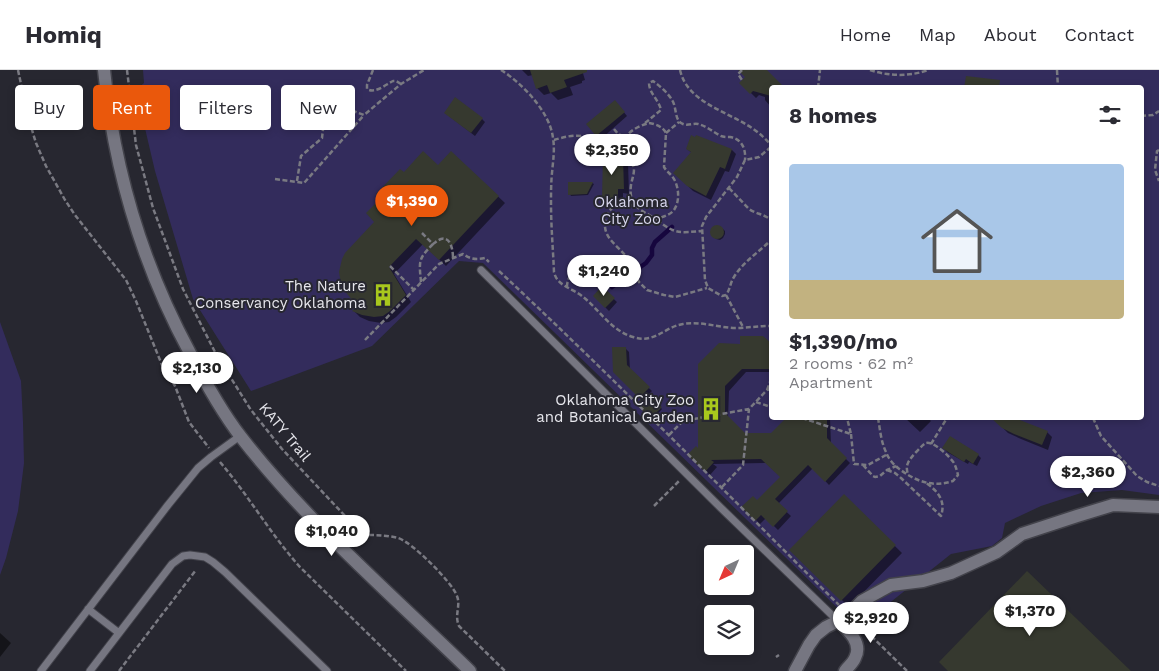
<!DOCTYPE html>
<html lang="en">
<head>
<meta charset="utf-8">
<style>
  body { margin:0; font-family:"Work Sans",sans-serif; background:#f2f2f3; color:#2b2b33; height:100vh; display:flex; flex-direction:column; font-size:19px; white-space:nowrap }
  * { box-sizing:border-box; margin:0 }
  p { font-size:16px; color:#7c7c81 }
  .icon { flex:none; width:28px; height:28px; fill:none; stroke:currentColor; stroke-width:2; stroke-linecap:round; stroke-linejoin:round }
  .map { position:relative; flex:1; overflow:hidden }
  .panel { position:absolute; left:769px; top:15px; width:375px; height:335px; display:flex; flex-direction:column; background:#fff; border-radius:5px; box-shadow:0 2px 8px #0003 }
  .panel>* { flex:none }
  .guide { position:absolute; left:15px; top:15px; width:475px; height:45px; display:flex; gap:10px }
  .needle { width:32px; rotate:224deg }
  .fabs { position:absolute; left:704px; top:475px; display:grid; gap:10px }
  .fabs a { display:grid; place-items:center; width:50px; height:50px; border-radius:5px; background:#fff; box-shadow:0 2px 8px #0003; font-size:25px }
  .price { position:absolute; translate:-50% -42px; padding:0 11px; border-radius:18px; background:#fff; color:#222; font-size:16px; line-height:32px; filter:drop-shadow(0 1px 2px #0008) }
  .price::after { content:''; position:absolute; left:50%; top:30px; width:15px; height:11px; margin-left:-8px; background:inherit; clip-path:polygon(0 0,100% 0,50% 100%) }
  .price.on { background:#ea580c; color:#fff }
  ul { padding:0; list-style:none }
  li { display:grid; align-content:center; gap:10px; height:265px; padding:0 20px }
  li span { display:grid; place-items:center; height:155px; border-radius:5px; color:#555 }
  li>.icon { margin-inline-start:auto }
  span .icon { width:90px; height:90px; fill:#fffc; stroke-width:1 }
  li b { font-size:21px }
  h2 { display:flex; justify-content:space-between; align-items:center; height:60px; padding:0 20px; font-size:21px }
  .tag { padding:0 18px; border-radius:5px; background:#fff; box-shadow:0 2px 8px #0003; font-size:18px; line-height:45px }
  .tag.on { background:#ea580c; color:#fff }
  header { display:flex; align-items:center; gap:30px; box-sizing:border-box; height:70px; padding:0 25px; background:#fff; border-bottom:1px solid #e1e1e2 }
  header strong { font-size:24px }
  nav { display:flex; gap:28px; margin-inline-start:auto; font-size:18px }
  .map>svg:first-child { display:block }
  .green { fill:#332c5c; fill-rule:evenodd }
  .shadow { fill:#0007 }
  .lines { fill:none; stroke-linecap:round; stroke-linejoin:round }
  .stream { stroke:#16063e; stroke-width:4.5 }
  .building { fill:#36392f }
  .lane-casing { stroke:#43434b; stroke-width:9 }
  .street-casing { stroke:#43434b; stroke-width:15 }
  .secondary-casing { stroke:#43434b; stroke-width:15 }
  .path { stroke:#7a7a82; stroke-width:2.5; stroke-dasharray:5 2.5; stroke-linecap:butt }
  .lane { stroke:#767681; stroke-width:7 }
  .street { stroke:#767681; stroke-width:12 }
  .secondary { stroke:#767681; stroke-width:12 }
  .labels { text-anchor:middle; dominant-baseline:central; stroke-width:4; stroke-linejoin:round; paint-order:stroke }
  .park-label { font-size:15px; fill:#d8d7ee; stroke:#272730 }
  .poi-label { font-size:15px; fill:#e6e6ec; stroke:#272730; text-anchor:end }
  .street-label { font-size:15px; fill:#e6e6ec; stroke:#272730 }
</style>
</head>
<body>
<header>
<strong>Homiq</strong>
<nav><a>Home</a><a>Map</a><a>About</a><a>Contact</a></nav>
</header>
<div class="map">
<svg width="1159" height="601" viewBox="0 0 1159 601">
  <rect width="100%" height="100%" fill="#272730"/>
  <path class="green" d="M143 0H1159V425L1122 420 1081 423 1041 436 1005 453 1002 468 992 476 951 484 858 558 483 193 459 191 372 276 251 321 193 229 155 101 136 20 144 13ZM771 18H1141V348H771Z
    M0 252 21 311 23 352 24 393 18 441 6 488 0 505Z"/>
  <path class="shadow" d="M522 0H582L585 10 582 11V13L570 17 573 25 558 30 551 23 544 25 537 18 533 5 528 6Z
    M746 0H766L771 18V37L765 30V27L759 25 756 28 741 13 746 7Z
    M618 35 627 46 601 69 588 54Z
    M449 46 482 49 485 52 475 66Z
    M687 79 732 80 736 84 729 102 725 101 711 130 693 121 675 103 692 83Z
    M451 82 505 133 446 196 423 174 394 204 411 232 396 247 389 252 381 253 369 251 360 247 354 241 359 236 376 152 404 104 438 97Z
    M617 85 620 88H623L628 93 629 124 623 123V134H609L603 128Z
    M569 113H592L594 114 588 125 571 126 570 124Z
    M716 156H720L725 161V164L723 168 720 170 716 169 712 164V160L713 158Z
    M602 218 617 232 609 241 594 226Z
    M762 267 771 276V302H746L729 321 728 348 744 364H772L788 348H830L831 374 850 393 829 415 813 398 778 434 791 446 778 460 766 448 760 454 743 437 757 432 781 407 766 393 713 394 717 397 710 405 689 385 699 381 700 294 741 275Z
    M625 278 629 282 630 300 652 321 648 325 662 339 653 349 638 334 643 329 614 302Z
    M905 348H928L931 351 920 362Z
    M993 348H1012L1047 362 1052 367 1048 380 1021 369 1008 363Z
    M944 378 978 385 981 388 977 396 969 392 968 394 947 382Z
    M844 426 902 483 849 537 791 480Z
    M0 563 11 573 0 587Z"/>
  <g class="lines">
    <path class="stream" d="M612 217 646 193 652 185V178L655 172 672 157"/>
  </g>
  <path class="building" d="M530 0H587V2L564 10 567 17 550 23 547 15 536 19Z
    M738 0H767L785 18H771V26L753 21 750 24 739 13 745 7Z
    M966 6 1000 10 999 18H964Z
    M455 27 483 48 471 63 444 43Z
    M615 30 625 42 596 66 586 54Z
    M691 65 695 67 696 65 732 79 725 99 720 97 706 126 687 116 673 103 691 82 686 79Z
    M423 81 438 95 451 81 499 126 439 190 416 169 389 197 406 225 390 241 383 246 374 247 362 245 352 241 357 236 344 220 341 214 339 202 342 189 345 183 374 152 366 143 380 129 376 124 400 99 404 102Z
    M603 84H617V87H623L624 119H618V129H602Z
    M568 112H593L587 124 568 125Z
    M710 162a7 7 0 1 1 14 0a7 7 0 1 1-14 0Z
    M602 216 615 228 605 238 593 226Z
    M740 266H763L770 272 769 282H771V299H742L725 316V343L745 363H771L786 348H827V368L847 388 825 412 808 395 775 429 788 441 773 457 761 445 755 451 741 437 753 426 757 430 780 407 761 389 711 390 714 392 705 402 687 385 696 376 698 378V294L719 273 740 274Z
    M612 277H626L627 295 650 317 639 328 613 302Z
    M647 323 662 337 650 349 636 334Z
    M991 348H1015L1048 361 1042 375 1014 364 1002 358Z
    M950 366 979 384 973 394 966 389 964 392 942 378Z
    M844 424 896 475 841 531 789 480Z
    M1027 501 1131 601H948L939 592Z"/>
  <g class="lines">
    <defs>
      <path id="lane" d="M481 200 721 438 838 551
        M88 539 119 563
        M41 601 168 435 198 398 211 387 240 366
        M90 601 172 494 183 486 190 485 205 487 213 492 225 502 327 601"/>
      <path id="street" d="M838 551C848 560 863 573 855 588 853 593 848 597 845 601
        M795 601 809 575 816 565 826 557 838 551 849 544 862 531 891 515 923 511 951 503 997 482 1022 464 1077 446 1113 435 1159 437"/>
      <path id="secondary" d="M104 0C114 99 143 196 190 283 205 312 221 341 241 367 308 453 392 525 470 601"/>
    </defs>
    <use href="#lane" class="lane-casing"/>
    <use href="#street" class="street-casing"/>
    <use href="#secondary" class="secondary-casing"/>
    <path class="path" d="M18 0 28 47 36 73 46 96 65 130 75 145 126 210 136 231 162 295 175 316 189 352 209 378
      M127 0 136 75 153 138 183 219 217 286 251 340 282 379 363 465C375 465 386 465 398 468 412 472 452 512 457 526 461 536 454 545 459 556L505 601
      M373 0 367 15V19C375 24 385 15 393 11H396L401 14
      M501 0C522 13 550 42 553 68 555 80 553 91 552 103 551 113 551 123 551 133 551 156 553 179 554 202 557 216 572 218 582 226 599 239 610 260 633 267 655 274 664 257 683 254 700 251 716 257 733 258 746 258 758 256 771 256
      M680 0C687 31 723 40 747 55 756 60 764 67 771 75
      M742 0 738 4 742 10
      M870 0C888 6 909 7 928 0
      M1057 0 1058 18
      M818 18 820 0
      M323 33 337 35 364 45 401 14 424 0
      M1141 46 1153 45 1159 41
      M645 53 661 40C659 30 649 23 649 13L653 11C660 16 668 23 672 30 677 37 674 51 683 54 688 56 693 53 698 54 706 56 712 61 719 65 722 67 726 67 730 67 742 69 746 79 745 90
      M649 53C656 54 663 57 666 63L664 97C667 102 671 104 674 109 679 118 680 131 674 140 670 145 663 147 656 149 641 140 628 136 631 115 632 109 634 105 634 99 632 90 625 86 624 78 621 64 638 56 649 53Z
      M614 59 618 64 626 67
      M666 63 679 52
      M554 70C564 67 578 63 588 68 592 70 594 73 597 76 605 82 614 80 624 78
      M771 77 759 87 745 90 737 107 706 147 702 156 705 210 708 218 722 226 726 225C730 220 730 213 734 207 743 192 759 182 771 170
      M1159 80 1157 81 1155 100 1159 111
      M275 109 304 113 364 45
      M297 111 301 86 322 68 326 33
      M729 118 749 139C756 144 764 144 771 150
      M657 150C675 164 679 163 701 161
      M422 163 433 174C436 172 438 170 441 169 451 166 453 181 453 188
      M629 191C621 176 600 169 606 148 607 144 609 141 612 138 619 132 627 134 634 136
      M390 196 414 220
      M499 201C615 309 726 423 839 535
      M421 212C419 191 418 189 433 174
      M567 217C567 206 574 202 582 196 590 198 605 204 611 202 618 200 624 195 629 191L639 212 647 220 664 225 675 227 707 218
      M726 225 743 257
      M365 270 439 194 463 184C470 189 476 190 485 188L489 192
      M767 320 770 312 771 311
      M756 332 771 337
      M802 348 851 364 847 348
      M878 348C880 359 881 372 886 382 888 388 893 394 898 398 915 411 932 418 953 411L958 405C957 401 956 397 954 393 950 387 934 371 926 373 923 374 909 389 908 393 906 397 907 401 908 405
      M1093 348 1101 366 1137 406 1147 412 1159 416
      M851 364 854 394 868 395 886 385
      M669 365 683 351 749 339 767 320 771 319
      M931 374 947 348
      M220 392C248 425 270 463 299 496L406 601
      M863 395 873 406 875 407 880 406 887 400 896 396
      M887 400 895 403 901 408 941 446C946 431 938 421 926 413
      M722 417 743 395 749 339
      M654 436 680 410
      M866 561 907 601
      M776 587 779 585
      M119 601 196 500"/>
    <use href="#lane" class="lane"/>
    <use href="#street" class="street"/>
    <use href="#secondary" class="secondary"/>
  </g>
  <defs>
    <symbol id="building-bare" viewBox="-9 -9 18 18"><path d="M-4-6H4V6H1V3H-1V6H-4ZM-2.5-4.3h1.7v1.8h-1.7ZM.8-4.3h1.7v1.8H.8ZM-2.5-1h1.7V.8h-1.7ZM.8-1h1.7V.8H.8Z" fill="#a8c71d" stroke="#272730" stroke-width="2.5" paint-order="stroke"/></symbol>
  </defs>
  <g fill-rule="evenodd">
    <use href="#building-bare" x="367" y="209" width="32" height="32"/>
    <use href="#building-bare" x="695" y="323" width="32" height="32"/>
  </g>
  <g class="labels">
    <g class="park-label">
      <text x="631" y="132">Oklahoma<tspan x="631" dy="17">City Zoo</tspan></text>
    </g>
    <g class="poi-label">
      <text x="366" y="216">The Nature<tspan x="366" dy="17">Conservancy Oklahoma</tspan></text>
      <text x="694" y="330">Oklahoma City Zoo<tspan x="694" dy="17">and Botanical Garden</tspan></text>
    </g>
    <g class="street-label">
      <text transform="translate(285 362) rotate(50)">KATY Trail</text>
    </g>
  </g>
</svg>
<div class="fabs">
<a><svg class="needle" viewBox="-14 -14 28 28"><path d="M0-13l5 13h-10z" fill="#e53935"/><path d="M0 13l5-13h-10z" fill="#7c7c81"/></svg></a>
<a><svg class="icon" aria-label="layers" viewBox="0 0 24 24"><path d="M12 4l9 5-9 5-9-5zM3 14l9 5 9-5"/></svg></a>
</div>
<b class="price" style="left:612px;top:106px">$2,350</b>
<b class="price on" style="left:412px;top:157px">$1,390</b>
<b class="price" style="left:604px;top:227px">$1,240</b>
<b class="price" style="left:197px;top:324px">$2,130</b>
<b class="price" style="left:1088px;top:428px">$2,360</b>
<b class="price" style="left:332px;top:487px">$1,040</b>
<b class="price" style="left:1030px;top:567px">$1,370</b>
<b class="price" style="left:871px;top:574px">$2,920</b>
<div class="guide">
<a class="tag">Buy</a>
<a class="tag on">Rent</a>
<a class="tag">Filters</a>
<a class="tag">New</a>
</div>
<section class="panel">
<h2>8 homes<svg class="icon" aria-label="filters" viewBox="0 0 24 24"><path d="M4 7h16M4 17h16"/><circle cx="9" cy="7" r="2"/><circle cx="15" cy="17" r="2"/></svg></h2>
<ul>
<li><span style="background:linear-gradient(#a9c7e8 75%,#c2b280 0)"><svg class="icon" aria-label="home" viewBox="0 0 24 24"><path d="M3 11l9-7 9 7M6 9v11h12V9"/></svg></span><div><b>$1,390/mo</b><p>2 rooms · 62 m²</p><p>Apartment</p></div></li>
</ul>
</section>
</div>
</body>
</html>
